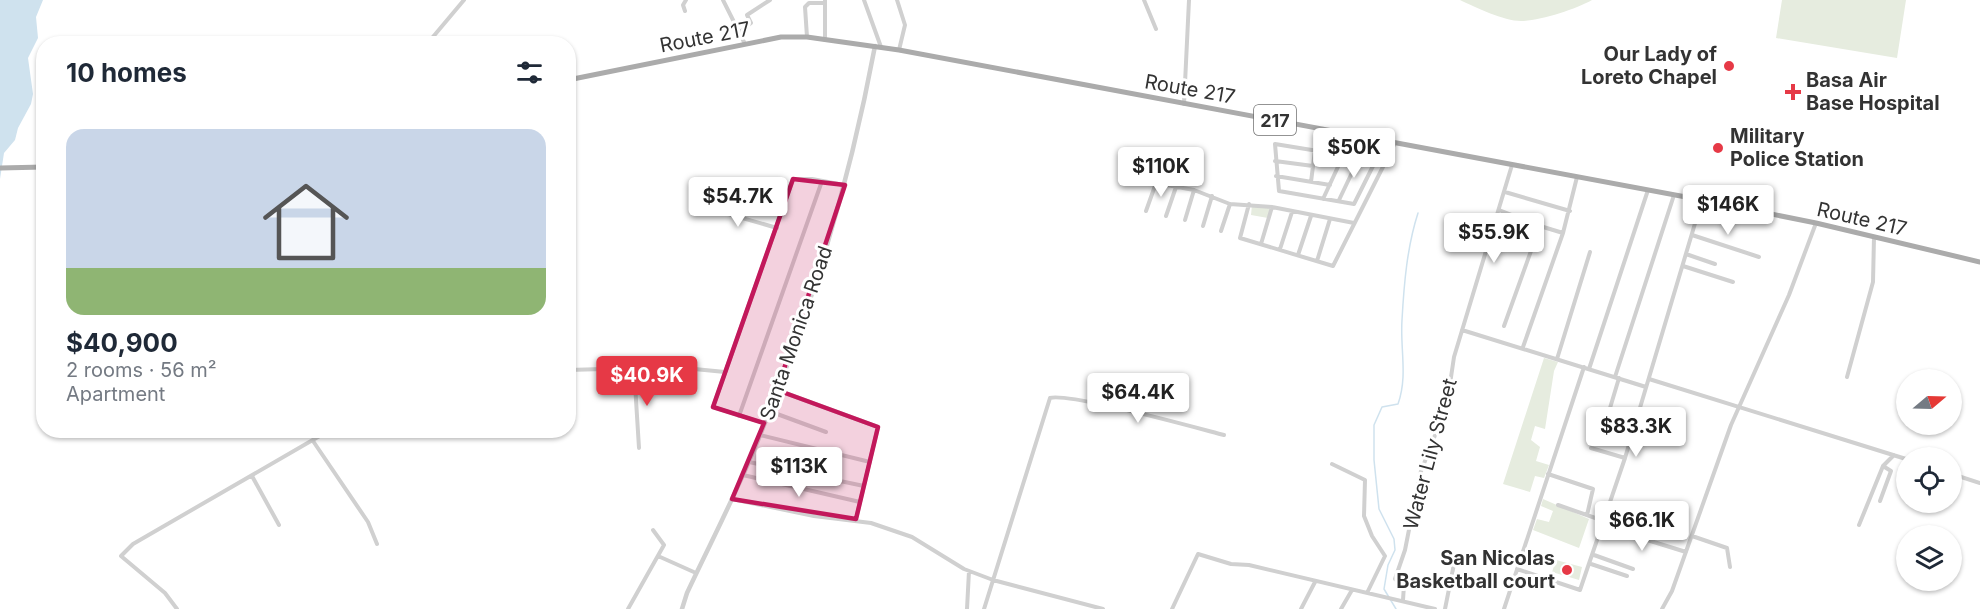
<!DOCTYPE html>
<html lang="en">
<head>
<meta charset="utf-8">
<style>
  body { margin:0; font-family:Inter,sans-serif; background:#f2f2f3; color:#1f2937; height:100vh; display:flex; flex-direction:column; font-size:22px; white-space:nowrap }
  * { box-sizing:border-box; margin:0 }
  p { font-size:20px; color:#747a83 }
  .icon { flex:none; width:33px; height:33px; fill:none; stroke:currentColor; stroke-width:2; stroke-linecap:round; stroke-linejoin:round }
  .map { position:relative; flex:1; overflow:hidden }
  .panel { position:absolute; left:36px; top:36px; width:540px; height:402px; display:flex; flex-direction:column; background:#fff; border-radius:24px; box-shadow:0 2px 4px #0004 }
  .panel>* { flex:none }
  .needle { width:39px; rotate:71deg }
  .fabs { position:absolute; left:1896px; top:369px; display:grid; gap:12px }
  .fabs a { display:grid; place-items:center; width:66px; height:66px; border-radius:50%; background:#fff; box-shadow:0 2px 4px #0004; font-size:30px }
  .price { position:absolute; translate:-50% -51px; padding:0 14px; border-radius:6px; background:#fff; color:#222; font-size:20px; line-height:39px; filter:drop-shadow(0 2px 3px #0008) }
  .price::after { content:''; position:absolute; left:50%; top:36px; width:18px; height:14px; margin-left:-9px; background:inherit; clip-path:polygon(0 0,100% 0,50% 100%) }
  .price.on { background:#e63946; color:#fff }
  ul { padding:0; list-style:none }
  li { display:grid; align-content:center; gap:12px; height:318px; padding:0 30px }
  li span { display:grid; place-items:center; height:186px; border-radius:18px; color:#555 }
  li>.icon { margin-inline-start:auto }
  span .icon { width:108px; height:108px; fill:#fffc; stroke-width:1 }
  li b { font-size:26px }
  h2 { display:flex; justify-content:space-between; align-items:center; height:72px; padding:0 30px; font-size:26px }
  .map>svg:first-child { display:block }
  .green { fill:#e6ecdf }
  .water { fill:#cfe2ee }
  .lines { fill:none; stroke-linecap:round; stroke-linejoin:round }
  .stream { stroke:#cfe2ee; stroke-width:1.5 }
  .minor { stroke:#d0d0d0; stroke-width:4 }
  .tertiary { stroke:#d0d0d0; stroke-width:4.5 }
  .primary { stroke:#ababab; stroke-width:5 }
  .marked { fill:#c2185b; fill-opacity:0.2; stroke:#c2185b; stroke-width:4.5; stroke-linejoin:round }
  .poi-dot { fill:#e63946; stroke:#fff; stroke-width:2 }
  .labels { text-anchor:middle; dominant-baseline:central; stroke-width:6; stroke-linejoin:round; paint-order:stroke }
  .shield { fill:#fff; stroke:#707070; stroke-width:1.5 }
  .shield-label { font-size:18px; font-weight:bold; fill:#333 }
  .street-label { font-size:20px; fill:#333; stroke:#fff }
  .poi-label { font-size:20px; font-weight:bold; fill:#333; stroke:#fff; text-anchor:end }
</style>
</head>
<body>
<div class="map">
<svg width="1980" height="609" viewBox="0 0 1980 609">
  <rect width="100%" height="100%" fill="#fff"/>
  <path class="green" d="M1460 0H1592C1576 9 1540 21 1521 21 1504 21 1475 7 1460 0Z
    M1782 0H1906L1897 58 1776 38Z
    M1252 205 1270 208 1268 218 1251 215Z
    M1544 358 1558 362 1554 371 1545 429 1535 426 1531 440 1540 447 1536 461 1549 465 1544 478 1535 476 1530 492 1503 484Z
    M1543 499 1589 519 1579 548 1533 530 1537 519 1549 522 1553 511 1541 506Z
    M1556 560 1582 567 1579 580 1552 572Z"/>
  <path class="water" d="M0 0H43L36 17 38 38 28 58 33 94 31 104 18 128 15 140 4 153 0 179Z"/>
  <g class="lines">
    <path class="stream" d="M1396 609 1384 589 1388 565 1395 550 1394 539 1379 509 1374 460V425L1382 407 1398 404C1408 376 1400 349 1402 320 1404 284 1407 247 1418 213"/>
    <path class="minor" d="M723 0 745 44
      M825 0V40
      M864 0 881 47
      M897 0 905 25 899 50
      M1144 0 1156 29
      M685 11 683 5 686 0
      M740 32 751 23 747 15 770 0
      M807 37 805 7 809 3H825
      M427 44 464 0
      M1184 104 1189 0
      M1275 144 1373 160 1374 164 1354 204 1279 191Z
      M1328 152 1329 131
      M1332 154 1335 132
      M1275 161 1313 166
      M1276 176 1330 185
      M1311 182 1315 150
      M1505 192 1570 211
      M1323 199 1343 156
      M1339 200 1359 158
      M1249 204 1240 238 1333 266 1395 143
      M704 207 777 228
      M1499 210 1540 226 1504 326
      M1146 211 1156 183 1194 190 1230 204 1272 207 1354 223
      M1166 216 1176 187
      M1185 220 1194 190
      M1203 226 1212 196
      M1540 226 1563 233
      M1221 231 1230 204
      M1692 235 1759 257
      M1261 244 1272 207
      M1280 249 1292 212
      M1686 254 1715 264
      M1298 255 1311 216
      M1317 261 1330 219
      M1683 266 1733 282
      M1462 330 1646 387
      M1523 347 1563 233 1577 177
      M1557 359 1590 252
      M634 368 639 448
      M1589 369 1648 190
      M568 370 674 367 725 372
      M1615 377 1674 195
      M1847 377 1873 282 1874 237
      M1649 379 1906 459
      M777 390 878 427 856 519
      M1610 408 1619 378
      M769 411 826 432
      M739 416 822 181
      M764 423 713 407 793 179H812L844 185
      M760 435 870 462
      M313 441 368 522 377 544
      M1591 448 1625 458
      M749 462 864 486
      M1332 464 1365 480 1364 516 1372 536 1385 556 1367 593
      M1548 474 1593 489 1587 515
      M1952 474 1980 483
      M743 475 860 502
      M252 476 279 525
      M732 499 814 516 871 523 912 537 964 569 993 580 1103 609
      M1880 501 1891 471 1883 466
      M1558 505 1604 521
      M1859 525 1883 466 1894 455
      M1602 526 1686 552
      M1692 536 1727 548 1730 567
      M1594 555 1633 569
      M658 556 696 573
      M1591 564 1627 576
      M1517 569 1580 590 1625 458 1702 200
      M1403 600 1404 585 1395 579 1405 550 1420 474 1447 404 1454 357 1512 165
      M177 609 165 593 121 556 133 544 330 430
      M628 609 664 545 653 530
      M967 609 969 571
      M984 609 1050 398C1068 392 1197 428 1224 435
      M1172 609 1198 554 1231 564 1249 565 1435 609
      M1301 609 1315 582
      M1341 609 1352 590
      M1445 609 1456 554
      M1504 609 1584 367
      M1662 609 1672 591 1731 425 1789 295 1816 223"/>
    <path class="tertiary" d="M682 609 687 593C709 546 733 500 753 452 808 322 849 185 875 46"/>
    <path class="primary" d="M568 80 781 37H807L899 50 1702 200 1816 223 1980 262
      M0 168 44 167"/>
  </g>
  <path class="marked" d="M793 179 845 185 777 390 878 427 856 519 732 499 764 423 713 407Z"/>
  <g class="poi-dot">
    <circle cx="1729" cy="66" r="6"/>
    <path d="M1790 83h6v6h6v6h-6v6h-6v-6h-6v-6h6z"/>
    <circle cx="1718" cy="148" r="6"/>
    <circle cx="1567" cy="570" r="6"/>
  </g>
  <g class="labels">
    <rect class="shield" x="1254" y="105" width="42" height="30" rx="4.5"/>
    <g class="shield-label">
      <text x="1275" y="120">217</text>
    </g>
    <g class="street-label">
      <text transform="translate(705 37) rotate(-11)">Route 217</text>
      <text transform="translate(1190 89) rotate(10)">Route 217</text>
      <text transform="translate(1862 219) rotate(13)">Route 217</text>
      <text transform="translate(796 333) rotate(-71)">Santa Monica Road</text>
      <text transform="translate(1430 454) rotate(-75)">Water Lily Street</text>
    </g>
    <g class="poi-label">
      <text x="1717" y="54">Our Lady of<tspan x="1717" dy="23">Loreto Chapel</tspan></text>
      <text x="1806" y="80" text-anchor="start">Basa Air<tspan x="1806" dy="23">Base Hospital</tspan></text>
      <text x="1730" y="136" text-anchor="start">Military<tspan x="1730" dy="23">Police Station</tspan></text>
      <text x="1555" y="558">San Nicolas<tspan x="1555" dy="23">Basketball court</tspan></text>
    </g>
  </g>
</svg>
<div class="fabs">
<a><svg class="needle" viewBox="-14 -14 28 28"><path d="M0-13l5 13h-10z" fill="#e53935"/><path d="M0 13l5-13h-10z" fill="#747a83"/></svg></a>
<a><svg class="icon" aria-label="locate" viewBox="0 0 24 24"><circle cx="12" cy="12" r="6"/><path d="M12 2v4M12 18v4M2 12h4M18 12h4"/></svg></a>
<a><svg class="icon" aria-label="layers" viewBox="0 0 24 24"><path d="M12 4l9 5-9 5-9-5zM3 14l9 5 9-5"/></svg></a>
</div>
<b class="price" style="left:1354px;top:179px">$50K</b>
<b class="price" style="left:1161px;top:198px">$110K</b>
<b class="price" style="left:738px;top:228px">$54.7K</b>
<b class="price" style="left:1728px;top:236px">$146K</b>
<b class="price" style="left:1494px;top:264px">$55.9K</b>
<b class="price on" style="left:647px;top:407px">$40.9K</b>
<b class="price" style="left:1138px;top:424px">$64.4K</b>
<b class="price" style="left:1636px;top:458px">$83.3K</b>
<b class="price" style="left:799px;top:498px">$113K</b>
<b class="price" style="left:1642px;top:552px">$66.1K</b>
<section class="panel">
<h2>10 homes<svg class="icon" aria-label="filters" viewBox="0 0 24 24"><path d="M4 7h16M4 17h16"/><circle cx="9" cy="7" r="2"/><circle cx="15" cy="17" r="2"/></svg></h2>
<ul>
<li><span style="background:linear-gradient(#c9d6e8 75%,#8fb573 0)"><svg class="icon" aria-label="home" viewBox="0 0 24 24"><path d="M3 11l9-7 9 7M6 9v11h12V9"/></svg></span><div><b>$40,900</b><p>2 rooms · 56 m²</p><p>Apartment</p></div></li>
</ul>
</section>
</div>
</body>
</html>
